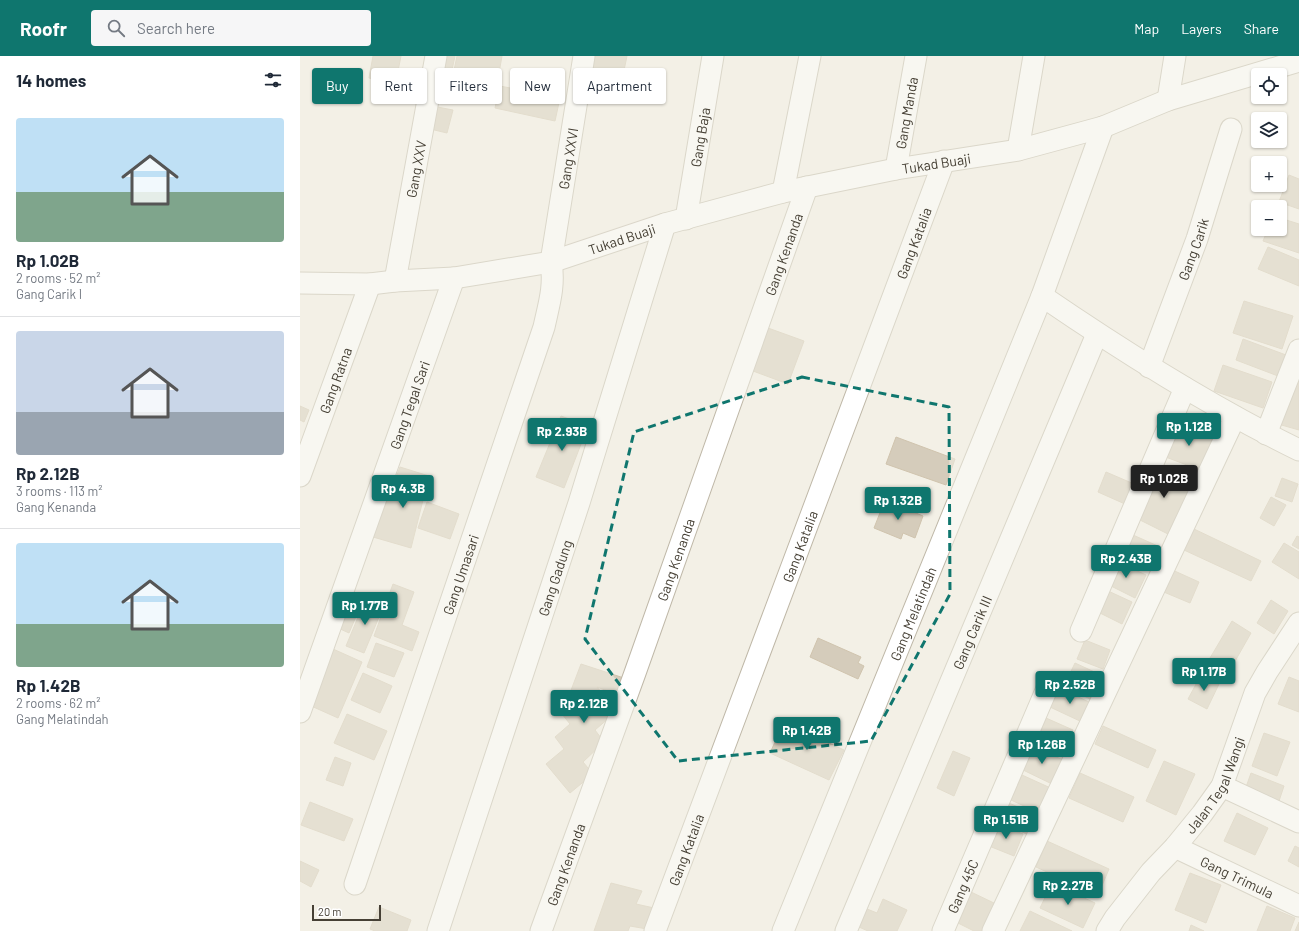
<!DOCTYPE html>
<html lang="en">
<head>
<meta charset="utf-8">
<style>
  body { margin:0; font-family:Barlow,sans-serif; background:#f6f6f7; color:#1f2937; height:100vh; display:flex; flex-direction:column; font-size:15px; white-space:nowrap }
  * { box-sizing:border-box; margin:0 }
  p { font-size:13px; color:#747a83 }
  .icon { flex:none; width:22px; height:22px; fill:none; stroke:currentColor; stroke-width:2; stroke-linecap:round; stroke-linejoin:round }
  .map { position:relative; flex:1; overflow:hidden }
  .panel { display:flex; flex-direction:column; background:#fff; width:300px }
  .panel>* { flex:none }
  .guide { position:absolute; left:12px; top:12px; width:380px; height:36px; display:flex; gap:8px }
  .tools { position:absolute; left:951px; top:12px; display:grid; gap:8px }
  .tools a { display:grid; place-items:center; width:36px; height:36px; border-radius:4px; background:#fff; box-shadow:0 1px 3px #0004; font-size:20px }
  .scale { position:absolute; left:12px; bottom:10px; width:69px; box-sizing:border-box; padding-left:4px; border:2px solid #464035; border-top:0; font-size:11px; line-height:14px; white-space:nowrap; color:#464035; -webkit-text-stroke:3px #fff; paint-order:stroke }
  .price { position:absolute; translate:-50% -34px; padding:0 9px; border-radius:4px; background:#0f766e; color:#fff; font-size:13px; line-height:26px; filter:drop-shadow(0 1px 2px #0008) }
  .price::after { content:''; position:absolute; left:50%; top:24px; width:12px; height:9px; margin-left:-6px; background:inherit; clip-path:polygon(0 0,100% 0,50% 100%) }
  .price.current { background:#222; color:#fff }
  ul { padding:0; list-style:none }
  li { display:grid; align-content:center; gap:8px; height:212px; padding:0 16px }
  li+li { border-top:1px solid #e0e1e3 }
  li span { display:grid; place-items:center; height:124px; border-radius:4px; color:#555 }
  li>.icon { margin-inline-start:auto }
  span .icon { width:72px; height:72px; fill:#fffc; stroke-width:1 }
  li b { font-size:17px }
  h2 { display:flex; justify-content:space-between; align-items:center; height:48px; padding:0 16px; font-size:17px }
  .chip { padding:0 14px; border-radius:4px; background:#fff; box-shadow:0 1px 3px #0004; font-size:14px; line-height:36px }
  .chip.current { background:#0f766e; color:#fff }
  header { display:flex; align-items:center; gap:24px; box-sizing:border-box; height:56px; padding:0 20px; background:#0f766e; color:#fff }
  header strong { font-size:19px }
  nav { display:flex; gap:22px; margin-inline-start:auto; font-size:14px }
  .search { width:280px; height:36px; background:#f6f6f7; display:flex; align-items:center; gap:10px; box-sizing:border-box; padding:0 14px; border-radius:4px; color:#747a83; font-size:15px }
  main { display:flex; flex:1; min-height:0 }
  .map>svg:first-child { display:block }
  .building { fill:#d5ccbb; stroke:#d0c4ae }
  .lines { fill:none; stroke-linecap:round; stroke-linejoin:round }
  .minor-casing { stroke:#bfb8a8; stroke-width:23 }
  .minor { stroke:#fff; stroke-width:21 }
  .marked { fill:none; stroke:#0f766e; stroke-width:3; stroke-dasharray:8 5; stroke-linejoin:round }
  .labels { text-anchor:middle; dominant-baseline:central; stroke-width:3; stroke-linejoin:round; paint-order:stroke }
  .street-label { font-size:14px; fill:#464035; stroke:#fff }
</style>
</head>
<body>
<header>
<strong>Roofr</strong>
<div class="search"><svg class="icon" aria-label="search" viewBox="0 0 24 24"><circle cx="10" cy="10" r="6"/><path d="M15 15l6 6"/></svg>Search here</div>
<nav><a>Map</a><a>Layers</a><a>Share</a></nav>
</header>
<main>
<section class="panel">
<h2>14 homes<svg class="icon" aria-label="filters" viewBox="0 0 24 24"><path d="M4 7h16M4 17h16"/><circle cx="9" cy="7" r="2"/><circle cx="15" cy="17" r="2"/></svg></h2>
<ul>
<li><span style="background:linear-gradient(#bfe0f5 60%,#7fa58c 0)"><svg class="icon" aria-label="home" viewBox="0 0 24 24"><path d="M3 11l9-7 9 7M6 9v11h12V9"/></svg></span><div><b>Rp 1.02B</b><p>2 rooms · 52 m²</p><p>Gang Carik I</p></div></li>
<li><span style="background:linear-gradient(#c9d6e8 65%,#9aa5b1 0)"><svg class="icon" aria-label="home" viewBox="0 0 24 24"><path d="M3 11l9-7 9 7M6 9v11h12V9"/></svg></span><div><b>Rp 2.12B</b><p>3 rooms · 113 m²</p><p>Gang Kenanda</p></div></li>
<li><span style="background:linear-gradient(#bfe0f5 65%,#7fa58c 0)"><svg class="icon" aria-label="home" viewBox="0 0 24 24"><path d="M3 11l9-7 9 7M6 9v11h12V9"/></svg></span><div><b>Rp 1.42B</b><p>2 rooms · 62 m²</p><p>Gang Melatindah</p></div></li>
</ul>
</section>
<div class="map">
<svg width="999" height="875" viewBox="0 0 999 875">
  <rect width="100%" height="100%" fill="#f3f0e6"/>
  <path class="building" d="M73 0H101L98 15H96L93 27 69 22Z
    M141 0H155L152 14 139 11Z
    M157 0H202L197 28 153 19Z
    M292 0H327L322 24 288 16Z
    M200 30 260 42 255 65 195 52Z
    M132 50 153 54 147 77 126 72Z
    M989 119 999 123V153L979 146Z
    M980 162 999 168V197L963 185 968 173H980Z
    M968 191 999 204V230L958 213Z
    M944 245 993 260 982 293 933 277Z
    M468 272 504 285 488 328 453 315Z
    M943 283 986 299 978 320 936 304Z
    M923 309 972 326 963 352 914 335Z
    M999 312V374L978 368Z
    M0 350 9 354 4 366 0 364Z
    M261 360 288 370 264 432 236 421Z
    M875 368 915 382 903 415 863 400Z
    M596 381 655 403 646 429 586 408Z
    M860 409 894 425 868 478 834 461Z
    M100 411 129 420 111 492 73 481Z
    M806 416 834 428 825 448 798 436Z
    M982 422 998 428 992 446 975 440Z
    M971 441 986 449 974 470 960 462Z
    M585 444 623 460 615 482 603 477 601 483 574 472Z
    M127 446 159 458 150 483 118 472Z
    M894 473 961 505 951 525 884 494Z
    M833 479 860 491 850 515 823 503Z
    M997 480 999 481V493L992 489Z
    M984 487 999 496V523L972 506Z
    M816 505 846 519 835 542 805 527Z
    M868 512 899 526 890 547 859 534Z
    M93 528 114 536 102 569 119 576 112 595 74 580Z
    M806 534 832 546 822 568 796 555Z
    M66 542 84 549 64 597 46 590Z
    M971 544 988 555 974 578 957 567Z
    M47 545 60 551 49 577 36 571Z
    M932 565 951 577 930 614 910 602Z
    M518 582 561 601 558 607 564 610 558 623 510 601Z
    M785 584 810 594 803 613 777 603Z
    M76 587 104 597 94 621 67 611Z
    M33 593 62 606 38 662 9 649Z
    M775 607 801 619 790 643 764 630Z
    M281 608 327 623 321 640 297 631 317 655 295 674 304 686 283 706 293 718 270 737 246 708 264 693 255 681 270 668 262 658Z
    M63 617 92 630 80 657 51 644Z
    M901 619 919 628 907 653 888 643Z
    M989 621 999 625V656L978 648Z
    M759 632 791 647 782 666 750 651Z
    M47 658 87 675 74 704 34 687Z
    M746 662 773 674 765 693 738 682Z
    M484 666 544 694 529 724 470 697Z
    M803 670 856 694 848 712 795 688Z
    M964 677 990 686 977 720 952 710Z
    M732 690 763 704 752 728 721 713Z
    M653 695 670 702 654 740 637 732Z
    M35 701 51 707 43 730 26 724Z
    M864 705 895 718 876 759 846 745Z
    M780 717 834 741 823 766 769 742Z
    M951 717 984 730 978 748 945 734Z
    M722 719 755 734 744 759 711 744Z
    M10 746 53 763 44 785 1 769Z
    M709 747 738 760 729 779 700 766Z
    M937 757 968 772 955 799 924 785Z
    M698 768 723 778 714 800 689 790Z
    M747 785 809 813 798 839 736 811Z
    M995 790 999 792V811L988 805Z
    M0 805 19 814 11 831 0 825Z
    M890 817 921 829 906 867 875 854Z
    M311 827 342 835 336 848 354 852 347 873 330 870 328 875H294Z
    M752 827 795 847 783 872 740 852Z
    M671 836 696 848 683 875H674L656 866Z
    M583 843 607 854 597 875H568L559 871 567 853 577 857Z
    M967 850 995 862 990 875H957Z
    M79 851 111 864 107 875H75L70 873Z
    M730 855 772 875H720Z
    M999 866V875H995Z
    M891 869 904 875H889Z"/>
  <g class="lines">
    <defs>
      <g id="minor">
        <path d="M868 44 875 0"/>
        <path d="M718 94 734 0"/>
        <path id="s1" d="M596 113 616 0"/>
        <path d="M483 136 510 0"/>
        <path id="s2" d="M386 163 413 0"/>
        <path id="s3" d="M95 225 136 0"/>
        <path id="s4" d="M0 227 70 228 95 225 154 222 251 206 365 168 483 136 596 113 718 94 803 71 868 44 999 5"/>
        <path d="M742 240C824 296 909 350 999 394"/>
        <path id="s5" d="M849 311 897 183 931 73"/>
        <path d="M966 378 999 294"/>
        <path id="s6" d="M0 420 70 228"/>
        <path d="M781 575 885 332"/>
        <path id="s7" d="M0 656 154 222"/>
        <path d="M922 730 999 766"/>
        <path id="s8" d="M875 791 999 850"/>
        <path id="s9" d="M55 828 244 271C249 248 255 230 251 206L284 0"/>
        <path id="s10" d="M138 875 279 447 365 168"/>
        <path id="s11" d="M241 875 335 617 507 131"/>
        <path id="s12" d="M355 875 644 105"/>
        <path id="s13" d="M483 875 742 240 803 71"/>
        <path id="s14" d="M546 875 797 278"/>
        <path id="s15" d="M643 875 748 630"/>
        <path d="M693 875 935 361"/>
        <path id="s16" d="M807 875 815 862 851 816 875 791 902 758 922 730 955 637 967 616 999 567"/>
      </g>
    </defs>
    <use href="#minor" class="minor-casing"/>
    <use href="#minor" class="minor"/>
  </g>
  <path d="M0 0H999V875H0ZM502 321 649 351 650 538 571 685 378 705 285 583 334 376Z" fill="#f3f0e6" fill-opacity=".55" fill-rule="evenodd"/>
  <path class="marked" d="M502 321 649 351 650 538 571 685 378 705 285 583 334 376Z"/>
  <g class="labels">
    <g class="street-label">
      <text stroke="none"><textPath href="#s1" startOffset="57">Gang Manda</textPath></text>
      <text stroke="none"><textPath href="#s2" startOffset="83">Gang Baja</textPath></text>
      <text stroke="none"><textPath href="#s9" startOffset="759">Gang XXVI</textPath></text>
      <text stroke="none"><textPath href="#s4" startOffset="651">Tukad Buaji</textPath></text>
      <text stroke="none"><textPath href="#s3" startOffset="114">Gang XXV</textPath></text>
      <text stroke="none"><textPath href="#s4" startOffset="327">Tukad Buaji</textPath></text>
      <text stroke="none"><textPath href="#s12" startOffset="735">Gang Katalia</textPath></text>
      <text stroke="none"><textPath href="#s5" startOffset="126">Gang Carik</textPath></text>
      <text stroke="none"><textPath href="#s11" startOffset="719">Gang Kenanda</textPath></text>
      <text stroke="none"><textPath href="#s6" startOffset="102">Gang Ratna</textPath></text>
      <text stroke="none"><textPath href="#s7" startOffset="326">Gang Tegal Sari</textPath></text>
      <text stroke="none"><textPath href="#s12" startOffset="411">Gang Katalia</textPath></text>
      <text stroke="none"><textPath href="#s11" startOffset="395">Gang Kenanda</textPath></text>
      <text stroke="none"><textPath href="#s9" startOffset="327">Gang Umasari</textPath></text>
      <text stroke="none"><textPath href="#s10" startOffset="372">Gang Gadung</textPath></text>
      <text stroke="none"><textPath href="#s13" startOffset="343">Gang Melatindah</textPath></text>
      <text stroke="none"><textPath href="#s14" startOffset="324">Gang Carik III</textPath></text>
      <text stroke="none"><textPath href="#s16" startOffset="183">Jalan Tegal Wangi</textPath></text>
      <text stroke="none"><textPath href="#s12" startOffset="87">Gang Katalia</textPath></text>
      <text stroke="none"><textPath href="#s11" startOffset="71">Gang Kenanda</textPath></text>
      <text stroke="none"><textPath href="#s8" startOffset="69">Gang Trimula</textPath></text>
      <text stroke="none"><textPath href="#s15" startOffset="49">Gang 45C</textPath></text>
    </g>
  </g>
</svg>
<div class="tools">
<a><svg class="icon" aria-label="locate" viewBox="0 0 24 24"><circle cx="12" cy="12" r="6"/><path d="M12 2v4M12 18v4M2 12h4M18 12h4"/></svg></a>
<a><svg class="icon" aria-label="layers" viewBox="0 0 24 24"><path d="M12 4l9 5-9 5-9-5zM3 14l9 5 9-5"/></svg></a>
<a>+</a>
<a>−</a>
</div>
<div class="scale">20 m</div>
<b class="price" style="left:889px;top:391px">Rp 1.12B</b>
<b class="price" style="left:262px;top:396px">Rp 2.93B</b>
<b class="price current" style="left:864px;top:443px">Rp 1.02B</b>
<b class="price" style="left:103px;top:453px">Rp 4.3B</b>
<b class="price" style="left:598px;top:465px">Rp 1.32B</b>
<b class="price" style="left:826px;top:523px">Rp 2.43B</b>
<b class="price" style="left:65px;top:570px">Rp 1.77B</b>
<b class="price" style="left:904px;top:636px">Rp 1.17B</b>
<b class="price" style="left:770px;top:649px">Rp 2.52B</b>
<b class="price" style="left:284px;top:668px">Rp 2.12B</b>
<b class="price" style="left:507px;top:695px">Rp 1.42B</b>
<b class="price" style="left:742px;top:709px">Rp 1.26B</b>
<b class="price" style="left:706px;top:784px">Rp 1.51B</b>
<b class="price" style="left:768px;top:850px">Rp 2.27B</b>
<div class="guide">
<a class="chip current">Buy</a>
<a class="chip">Rent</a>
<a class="chip">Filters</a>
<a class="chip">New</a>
<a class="chip">Apartment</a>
</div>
</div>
</main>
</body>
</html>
